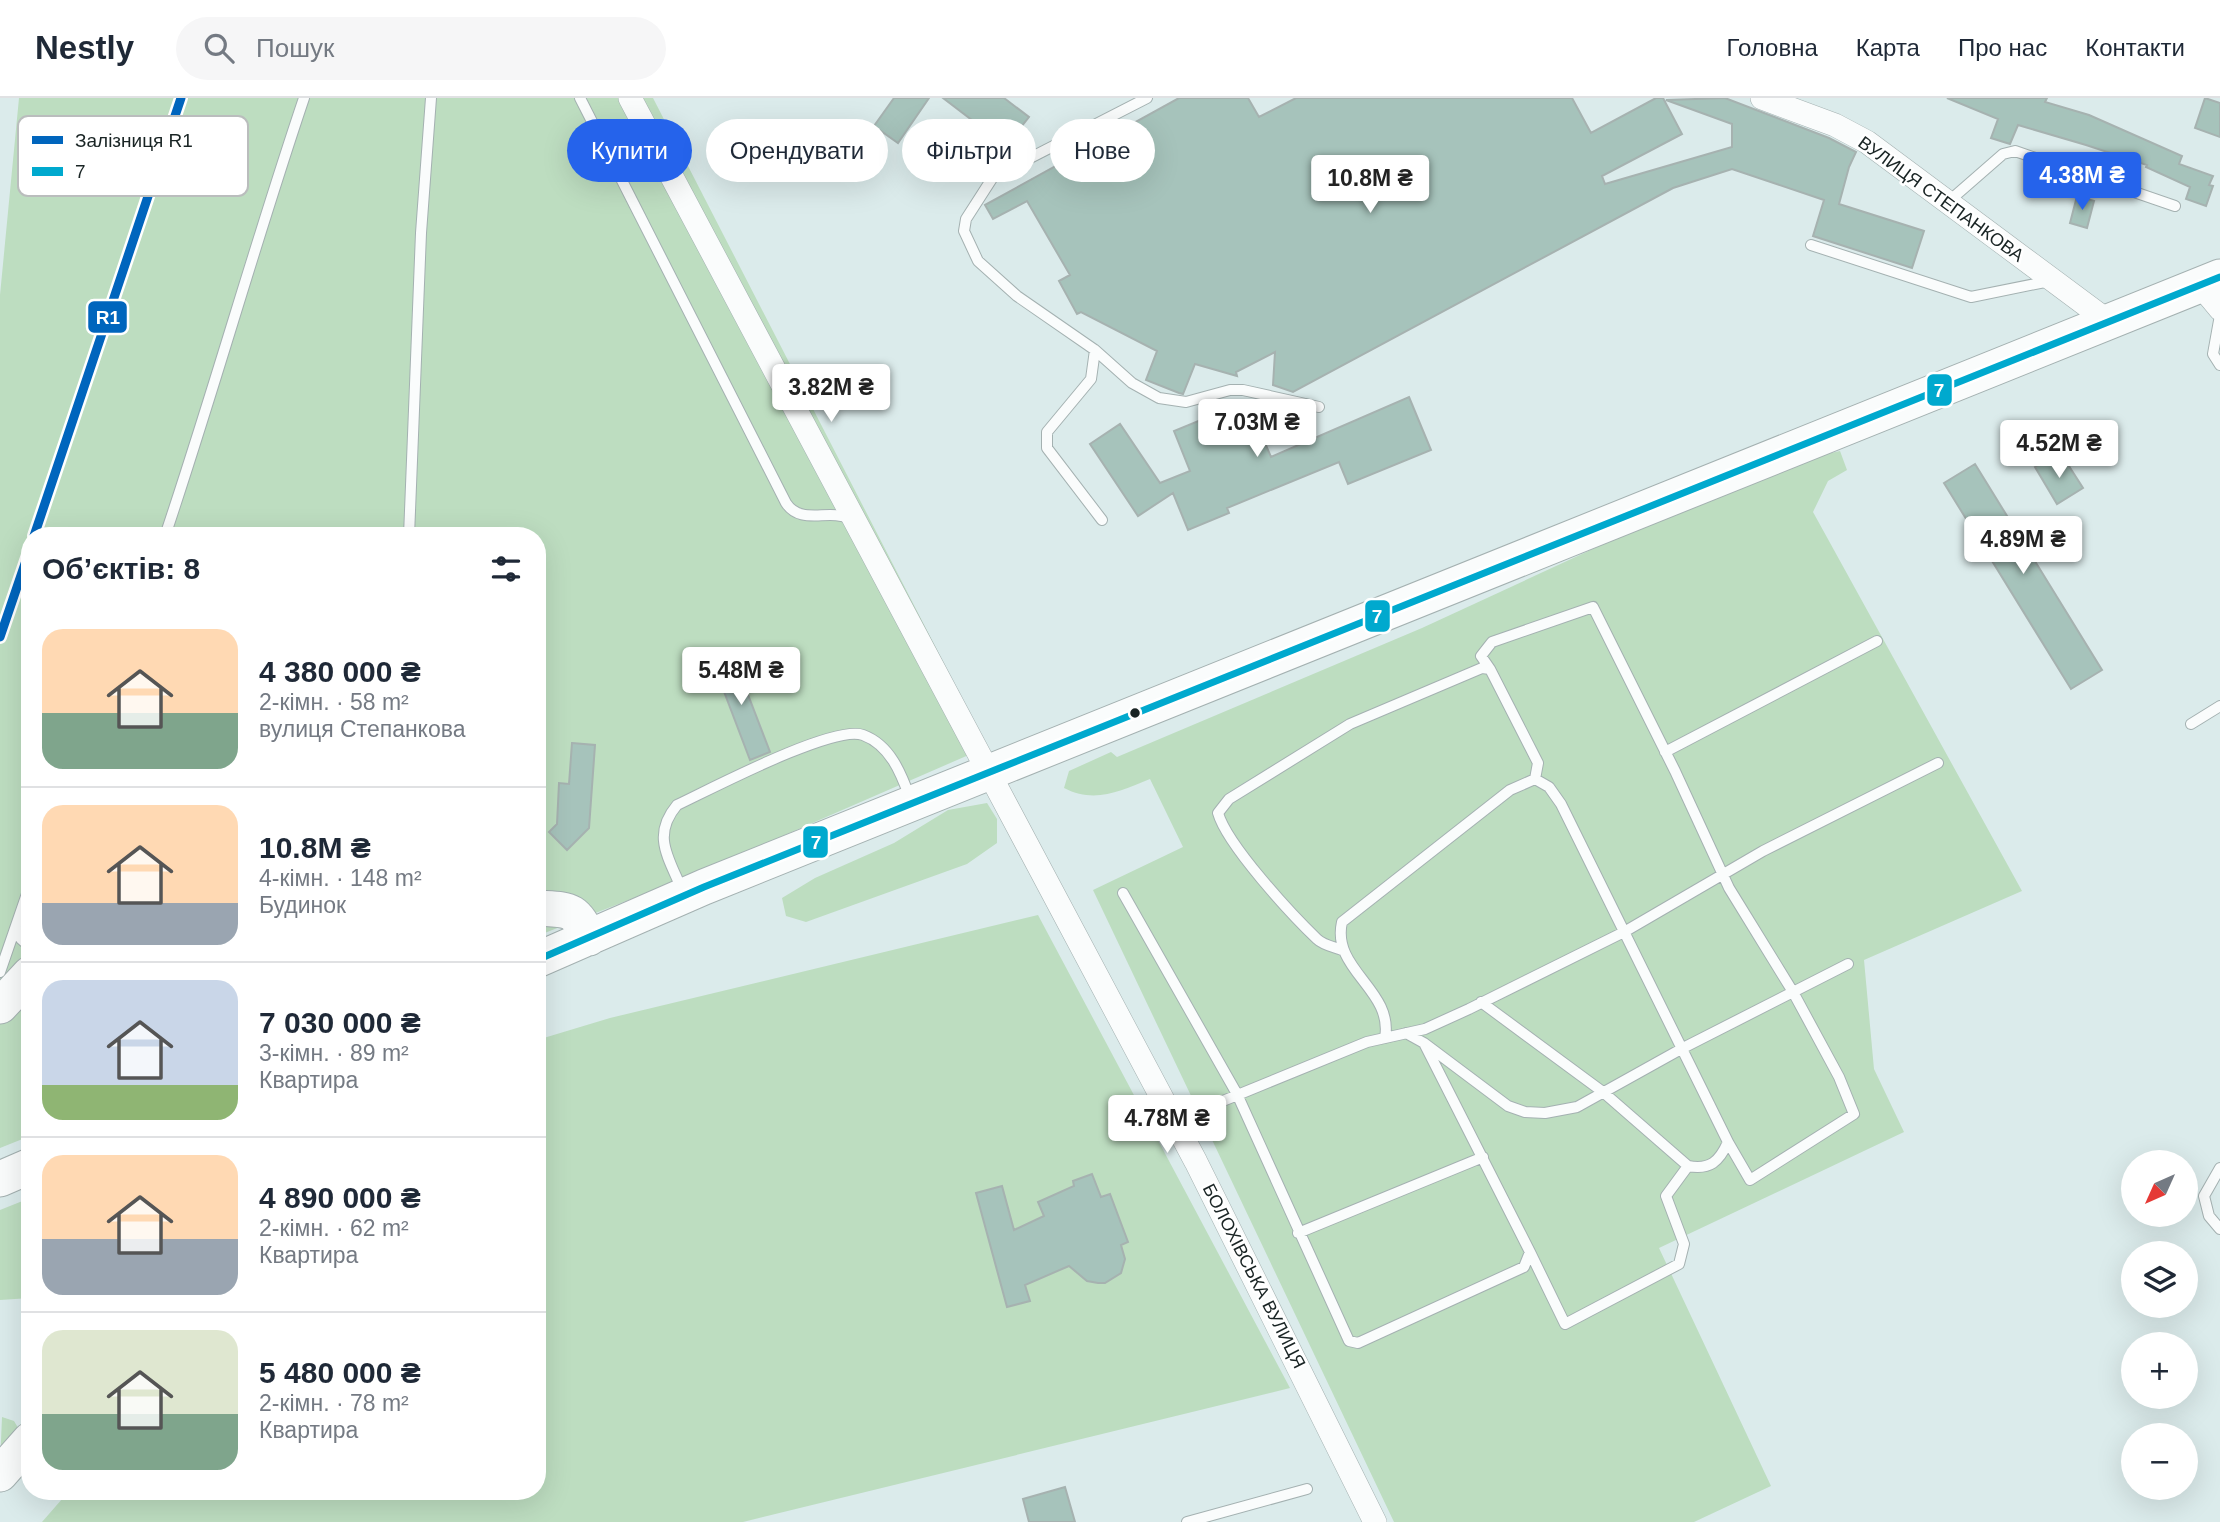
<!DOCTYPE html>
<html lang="uk">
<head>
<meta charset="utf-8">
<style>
  body { margin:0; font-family:Helvetica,sans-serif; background:#f6f6f7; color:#1f2937; height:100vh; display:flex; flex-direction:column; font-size:26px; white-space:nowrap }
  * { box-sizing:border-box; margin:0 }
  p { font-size:23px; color:#747a83 }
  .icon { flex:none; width:38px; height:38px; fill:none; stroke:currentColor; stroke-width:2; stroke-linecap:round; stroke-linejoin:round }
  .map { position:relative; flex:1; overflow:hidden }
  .sheet { position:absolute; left:21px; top:429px; width:525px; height:973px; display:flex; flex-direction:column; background:#fff; border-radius:28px; box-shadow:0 7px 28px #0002 }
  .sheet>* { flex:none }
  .guide { position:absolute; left:567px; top:21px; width:665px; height:63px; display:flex; gap:14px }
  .needle { width:46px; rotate:225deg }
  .buttons { position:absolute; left:2121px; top:1052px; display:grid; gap:14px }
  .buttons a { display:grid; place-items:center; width:77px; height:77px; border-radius:50%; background:#fff; box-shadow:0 7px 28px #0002; font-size:35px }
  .price { position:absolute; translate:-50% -60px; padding:0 16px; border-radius:7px; background:#fff; color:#222; font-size:23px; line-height:46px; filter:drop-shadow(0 2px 4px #0008) }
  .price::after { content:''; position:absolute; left:50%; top:42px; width:21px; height:16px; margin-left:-10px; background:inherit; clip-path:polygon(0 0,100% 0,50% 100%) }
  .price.current { background:#2563eb; color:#fff }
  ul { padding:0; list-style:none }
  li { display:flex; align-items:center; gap:21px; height:175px; padding:0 21px }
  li+li { border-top:2px solid #e0e1e3 }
  li span { display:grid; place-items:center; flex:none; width:196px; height:140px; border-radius:21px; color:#555 }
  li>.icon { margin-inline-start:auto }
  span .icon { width:84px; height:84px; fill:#fffc; stroke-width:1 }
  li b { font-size:30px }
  h2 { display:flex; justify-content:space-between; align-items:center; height:84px; padding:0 21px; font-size:30px }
  .pill { padding:0 24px; border-radius:32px; background:#fff; box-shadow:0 7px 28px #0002; font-size:24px; line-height:63px }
  .pill.current { background:#2563eb; color:#fff }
  header { display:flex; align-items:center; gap:42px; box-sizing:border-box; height:98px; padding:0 35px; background:#fff; border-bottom:2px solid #e0e1e3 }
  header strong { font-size:33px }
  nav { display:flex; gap:38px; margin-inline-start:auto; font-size:24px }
  .search { width:490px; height:63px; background:#f6f6f7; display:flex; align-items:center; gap:18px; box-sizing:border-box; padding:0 24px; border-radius:38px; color:#747a83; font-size:26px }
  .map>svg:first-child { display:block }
  .green { fill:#bdddc0 }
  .building { fill:#a6c3bb; stroke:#a6b2b0; stroke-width:2 }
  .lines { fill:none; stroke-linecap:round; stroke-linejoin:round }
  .service-casing { stroke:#a4b1b1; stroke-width:12 }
  .minor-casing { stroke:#a4b1b1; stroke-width:24 }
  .primary-casing { stroke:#a4b1b1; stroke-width:37 }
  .service { stroke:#fafcfc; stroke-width:10 }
  .minor { stroke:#fafcfc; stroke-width:23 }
  .primary { stroke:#fafcfc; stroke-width:35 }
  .rail-casing { stroke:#b7bbbb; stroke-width:8 }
  .rail { stroke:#fff; stroke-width:5; stroke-dasharray:16; stroke-linecap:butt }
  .bus-1-casing { stroke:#fff; stroke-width:12 }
  .bus-1 { stroke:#00a9ce; stroke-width:7 }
  .rail-1-casing { stroke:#fff; stroke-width:14 }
  .rail-1 { stroke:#0065bd; stroke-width:9 }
  .bus-dot { fill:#192424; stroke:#fff; stroke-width:2.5 }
  .labels { text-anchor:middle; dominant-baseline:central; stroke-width:5; stroke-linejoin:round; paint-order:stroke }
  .street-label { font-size:18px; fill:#192424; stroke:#fff }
  .key { fill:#fff; stroke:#babdbd; stroke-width:2 }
  .key-label { font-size:19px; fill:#192424 }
  .line-badge { stroke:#fff; stroke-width:2.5 }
  .badge-label { font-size:19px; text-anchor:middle; font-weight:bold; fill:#fff }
</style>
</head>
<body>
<header>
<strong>Nestly</strong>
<div class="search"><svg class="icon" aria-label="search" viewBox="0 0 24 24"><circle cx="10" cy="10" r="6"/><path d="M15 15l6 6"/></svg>Пошук</div>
<nav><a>Головна</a><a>Карта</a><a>Про нас</a><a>Контакти</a></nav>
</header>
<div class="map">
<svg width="2220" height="1424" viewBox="0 0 2220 1424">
  <rect width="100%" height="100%" fill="#dbebeb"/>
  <path class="green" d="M19 0H653L987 649 700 774 537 838V438H30V1038L0 1050V197Z
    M1840 353 1847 372 1828 383 1813 414 2022 793 1864 862 1874 971 1904 1034 1659 1150 1771 1388 1694 1424H1394L1093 792 1183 749 1150 681C1120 693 1095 706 1064 690L1069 673 1111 654 1117 659 1422 530 1647 426 1809 360Z
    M987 705 997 721V745L967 766 806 824 786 818 782 800 815 780 894 745 948 712Z
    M1038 817 1290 1290 743 1424H42L69 1393H537V942L610 920Z
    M30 1100V1200L0 1202V1112Z
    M2 1319 14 1323 20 1333 0 1366Z"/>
  <path class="building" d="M894 0H929L898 45 874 28Z
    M943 0H1004L1029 19 1006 48Z
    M1179 0H1248L1259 19 1296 0H1572L1591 35 1656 0H1663L1682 36 1602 78 1605 86 1732 49V26L1666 2 1725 0 1829 40 1856 54 1849 69 1839 106 1924 133 1912 170 1813 138 1824 102 1732 71 1673 90 1293 294 1273 287 1275 254 1236 274 1237 278 1195 266 1183 296 1179 295 1146 282 1157 253 1081 214 1077 216 1059 183 1070 177 1027 103 993 121 985 107Z
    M1947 0H2047L2045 4 2089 17 2182 58 2179 66 2213 78 2209 87 2213 88 2206 108 2186 101 2190 89 2146 69 2147 67 2086 47 2018 27 2010 46 1991 40 1998 21Z
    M2205 0 2220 5V39L2195 30Z
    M2077 98 2094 103 2087 130 2070 125Z
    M1409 299 1431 352 1348 386 1339 364 1227 410 1229 415 1188 432 1173 395 1138 418 1090 346 1120 326 1160 385 1190 373 1174 333 1247 303 1271 359Z
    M2050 360 2055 369 2065 362 2083 390 2057 406 2035 369Z
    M1975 366 2102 572 2071 591 1944 385Z
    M739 560 746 580 742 581 770 654 750 662 723 591 720 592 711 571Z
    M572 645 595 647 589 730 567 752 549 734 557 726 559 685 569 686Z
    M1092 1076 1101 1099 1110 1096 1128 1144 1121 1147 1125 1161 1121 1175 1105 1185H1098L1087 1183 1069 1168 1025 1187 1030 1203 1007 1209 976 1095 1002 1088 1014 1132 1044 1118 1038 1104 1074 1088 1073 1083Z
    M1065 1389 1075 1424H1029L1023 1401Z"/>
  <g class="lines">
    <defs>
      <path id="service" d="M580 0 786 405C801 428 829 410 850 421
        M1147 0 993 79 966 121 964 133 978 163 1017 198 1095 252 1132 285 1159 300 1186 304 1230 292H1243L1319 309
        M1948 104 2003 56 2015 53 2175 108
        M1811 147 1971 199 2050 183
        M2220 217 2213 256 2220 267
        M1095 252 1091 281 1047 334V350L1102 422
        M165 438C214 292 255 145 304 0
        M409 438 421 135 431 0
        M2191 626 2220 608
        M1665 654 1877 543
        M1535 681 1538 665 1490 571 1481 558 1492 544 1593 509 1675 673 1729 790 1793 894 1848 866
        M683 794C669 760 651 738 677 707 709 692 834 626 863 637 890 647 901 675 910 700
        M1123 795 1237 996 1349 1243 1358 1245 1524 1169 1530 1154 1424 945 1406 935
        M16 829 21 841 30 849
        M1342 852C1334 849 1323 847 1317 841 1292 817 1227 747 1218 715L1229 701 1350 626 1482 570 1490 571
        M0 874 30 787
        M1385 940C1394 892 1331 872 1342 824L1510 692 1535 681 1549 689 1561 706 1728 1044
        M1424 945 1508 1008 1525 1014 1545 1015 1577 1009 1683 950 1793 894 1839 979 1854 1016 1750 1082 1728 1044C1719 1064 1710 1072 1688 1068L1603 994 1481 904
        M1174 1023 1367 944 1425 931 1469 911 1624 834 1763 753 1938 665
        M2220 1070 2204 1098 2209 1118 2220 1131
        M1298 1135 1483 1059
        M1530 1154 1565 1226 1679 1166 1684 1146 1666 1098 1688 1068
        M1187 1424 1307 1391"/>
      <path id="minor" d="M630 0 1196 1064 1375 1424
        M1762 0 1835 27 1867 44 2109 224
        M2200 187 2220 211"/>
      <path id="primary" d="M537 810C570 812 574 809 589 840
        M537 862 704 789 2220 179
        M0 908 30 876
        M0 1081 30 1068
        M0 1376 30 1342"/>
    </defs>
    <use href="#service" class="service-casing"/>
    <use href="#minor" class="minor-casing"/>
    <use href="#primary" class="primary-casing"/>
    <use href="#service" class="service"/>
    <use href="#minor" class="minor"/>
    <use href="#primary" class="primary"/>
    <defs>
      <path id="rail" d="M34 438 181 0
        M0 539 30 451"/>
    </defs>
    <use href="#rail" class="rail-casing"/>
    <use href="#rail" class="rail"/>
    <defs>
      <path id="bus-1" d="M537 862 704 789 2220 179"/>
    </defs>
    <use href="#bus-1" class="bus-1-casing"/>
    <use href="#bus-1" class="bus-1"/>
    <defs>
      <path id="rail-1" d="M34 438 181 0
        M0 539 30 451"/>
    </defs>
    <use href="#rail-1" class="rail-1-casing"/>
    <use href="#rail-1" class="rail-1"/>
  </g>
  <circle class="bus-dot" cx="1135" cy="615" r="6"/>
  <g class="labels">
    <g class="street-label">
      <text transform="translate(1941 101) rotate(36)">ВУЛИЦЯ СТЕПАНКОВА</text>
      <text transform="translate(1254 1178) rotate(63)">БОЛОХІВСЬКА ВУЛИЦЯ</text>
    </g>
  </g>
  <rect x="18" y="18" width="230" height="80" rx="10" class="key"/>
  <rect x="32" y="38" width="31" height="8" fill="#0065bd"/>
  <rect x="32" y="69" width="31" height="9" fill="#00a9ce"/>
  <g class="key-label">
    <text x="75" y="49">Залізниця R1</text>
    <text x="75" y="80">7</text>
  </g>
  <g class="line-badge">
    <rect x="87" y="202" width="41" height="34" rx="7" fill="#0065bd"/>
    <rect x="1926" y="275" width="27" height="34" rx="7" fill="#00a9ce"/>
    <rect x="1364" y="501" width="27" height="34" rx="7" fill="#00a9ce"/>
    <rect x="802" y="727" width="27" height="34" rx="7" fill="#00a9ce"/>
  </g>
  <g class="badge-label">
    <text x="108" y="226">R1</text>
    <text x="1939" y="299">7</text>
    <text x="1377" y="525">7</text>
    <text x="816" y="751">7</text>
  </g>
</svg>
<div class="buttons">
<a><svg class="needle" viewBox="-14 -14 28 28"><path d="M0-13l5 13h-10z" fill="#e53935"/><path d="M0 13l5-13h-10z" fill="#747a83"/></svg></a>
<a><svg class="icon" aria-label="layers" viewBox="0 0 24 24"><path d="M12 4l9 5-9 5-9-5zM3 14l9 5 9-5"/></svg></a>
<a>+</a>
<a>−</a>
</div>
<b class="price current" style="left:2082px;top:114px">4.38M ₴</b>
<b class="price" style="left:1370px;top:117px">10.8M ₴</b>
<b class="price" style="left:831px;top:326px">3.82M ₴</b>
<b class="price" style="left:1257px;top:361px">7.03M ₴</b>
<b class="price" style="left:2059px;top:382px">4.52M ₴</b>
<b class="price" style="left:2023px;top:478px">4.89M ₴</b>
<b class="price" style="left:741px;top:609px">5.48M ₴</b>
<b class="price" style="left:1167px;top:1057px">4.78M ₴</b>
<div class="guide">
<a class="pill current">Купити</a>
<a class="pill">Орендувати</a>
<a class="pill">Фільтри</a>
<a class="pill">Нове</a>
</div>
<section class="sheet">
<h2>Об’єктів: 8<svg class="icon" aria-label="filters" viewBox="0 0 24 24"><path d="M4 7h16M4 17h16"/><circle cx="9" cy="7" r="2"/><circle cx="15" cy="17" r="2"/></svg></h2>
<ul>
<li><span style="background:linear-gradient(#ffd9b3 60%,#7fa58c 0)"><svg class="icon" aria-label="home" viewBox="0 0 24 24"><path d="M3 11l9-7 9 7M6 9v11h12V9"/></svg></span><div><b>4 380 000 ₴</b><p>2-кімн. · 58 m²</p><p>вулиця Степанкова</p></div></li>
<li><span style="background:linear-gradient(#ffd9b3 70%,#9aa5b1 0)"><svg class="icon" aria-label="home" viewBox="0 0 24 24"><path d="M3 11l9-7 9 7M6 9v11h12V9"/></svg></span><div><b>10.8M ₴</b><p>4-кімн. · 148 m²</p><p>Будинок</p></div></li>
<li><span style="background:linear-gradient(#c9d6e8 75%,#8fb573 0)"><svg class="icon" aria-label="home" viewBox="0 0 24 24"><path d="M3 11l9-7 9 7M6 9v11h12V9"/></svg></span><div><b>7 030 000 ₴</b><p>3-кімн. · 89 m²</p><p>Квартира</p></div></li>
<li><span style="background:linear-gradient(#ffd9b3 60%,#9aa5b1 0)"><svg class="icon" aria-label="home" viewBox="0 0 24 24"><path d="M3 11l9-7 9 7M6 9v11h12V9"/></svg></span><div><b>4 890 000 ₴</b><p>2-кімн. · 62 m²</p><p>Квартира</p></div></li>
<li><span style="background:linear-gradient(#dfe7d0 60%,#7fa58c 0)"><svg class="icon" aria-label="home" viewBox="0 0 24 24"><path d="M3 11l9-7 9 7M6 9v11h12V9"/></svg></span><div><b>5 480 000 ₴</b><p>2-кімн. · 78 m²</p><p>Квартира</p></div></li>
</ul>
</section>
</div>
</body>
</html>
